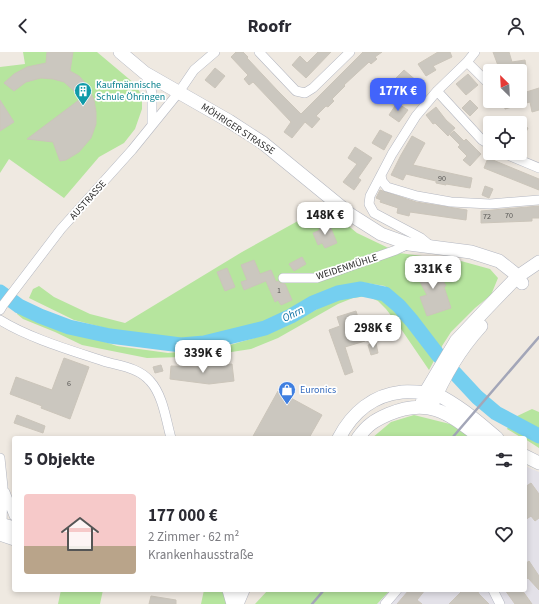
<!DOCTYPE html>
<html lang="de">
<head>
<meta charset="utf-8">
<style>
  body { margin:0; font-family:"Source Sans 3",sans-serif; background:#f2f2f3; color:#2b2b33; height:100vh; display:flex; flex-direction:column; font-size:15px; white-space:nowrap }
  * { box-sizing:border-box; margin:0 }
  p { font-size:13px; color:#7c7c81 }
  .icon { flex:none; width:22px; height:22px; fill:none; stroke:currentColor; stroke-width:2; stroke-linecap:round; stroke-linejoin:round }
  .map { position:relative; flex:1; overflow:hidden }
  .sheet { position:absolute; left:12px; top:384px; width:515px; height:156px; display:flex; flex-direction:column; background:#fff; border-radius:4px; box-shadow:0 2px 6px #0003 }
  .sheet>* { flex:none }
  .needle { width:26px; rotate:336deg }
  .tools { position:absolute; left:483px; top:12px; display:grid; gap:8px }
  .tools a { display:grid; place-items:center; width:44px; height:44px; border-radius:4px; background:#fff; box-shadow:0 2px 6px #0003; font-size:20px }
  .price { position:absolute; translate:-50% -34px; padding:0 9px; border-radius:8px; background:#fff; color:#222; font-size:13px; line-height:26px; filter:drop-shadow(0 1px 2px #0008) }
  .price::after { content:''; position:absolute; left:50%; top:24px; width:12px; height:9px; margin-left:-6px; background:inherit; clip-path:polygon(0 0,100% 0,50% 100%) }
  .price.current { background:#4264fb; color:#fff }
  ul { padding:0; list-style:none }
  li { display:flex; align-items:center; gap:12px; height:100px; padding:0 12px }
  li+li { border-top:1px solid #e1e1e2 }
  li span { display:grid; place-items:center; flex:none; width:112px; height:80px; border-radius:4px; color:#555 }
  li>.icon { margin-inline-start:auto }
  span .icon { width:48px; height:48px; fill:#fffc; stroke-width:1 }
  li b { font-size:17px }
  h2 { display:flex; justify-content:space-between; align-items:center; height:48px; padding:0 12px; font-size:17px }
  header { display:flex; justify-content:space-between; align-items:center; height:52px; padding:0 12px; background:#fff; font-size:18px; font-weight:700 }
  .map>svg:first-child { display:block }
  .industrial { fill:#e3e1e8 }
  .green { fill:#b6e59e }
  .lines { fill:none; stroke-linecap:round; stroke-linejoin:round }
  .river { stroke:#75cff0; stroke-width:15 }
  .building { fill:#cbc7bf; stroke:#cbc5ba }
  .street-casing { stroke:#b4b7c1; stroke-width:10 }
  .secondary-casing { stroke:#b4b7c1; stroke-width:14 }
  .street { stroke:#fff; stroke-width:9 }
  .secondary { stroke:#fff; stroke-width:13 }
  .rail { stroke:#a3a6b8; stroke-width:2.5 }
  .labels { text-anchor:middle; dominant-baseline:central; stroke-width:3.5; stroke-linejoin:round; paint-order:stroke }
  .number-label { font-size:8px; fill:#555452 }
  .culture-label { font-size:10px; fill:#0d838f; stroke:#fff; text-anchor:start }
  .street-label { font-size:10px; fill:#2e2e2e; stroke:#fff }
  .shop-label { font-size:10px; fill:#366cbe; stroke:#fff; text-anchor:start }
  .water-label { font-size:11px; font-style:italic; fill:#0d6fa3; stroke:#fff }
</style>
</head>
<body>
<header><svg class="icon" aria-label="back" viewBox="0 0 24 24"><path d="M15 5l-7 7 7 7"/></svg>Roofr<svg class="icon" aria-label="person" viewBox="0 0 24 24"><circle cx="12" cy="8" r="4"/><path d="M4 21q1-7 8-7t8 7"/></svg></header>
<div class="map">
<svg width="539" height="552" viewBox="0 0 539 552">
  <rect width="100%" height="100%" fill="#efe9e1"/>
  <path class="industrial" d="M525 414 539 420V552H377L390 538H525Z"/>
  <path class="green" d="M23 0H97L135 32 142 44V57L135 77 124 91 99 105 64 146 9 107 0 121V15L25 12Z
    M327 156 357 181 399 201 461 209 490 217 498 226 491 243 475 256 451 280 442 294 441 299 385 234 360 230 333 239 287 262 255 276 201 285 168 287 113 278 74 268 29 246 33 237 39 234 54 245 90 262 125 271 242 200 316 159Z
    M369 240 383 244 436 305 429 318 399 274 386 257 378 249 367 244 353 246 338 252 278 286 251 297 225 301 183 305 147 306 82 293 55 280 23 267 17 262 19 255 52 272 117 294 168 301 223 295 268 282 286 274 336 247 353 241Z
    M532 357 539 360V396L525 387V386H522L507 377 513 366Z
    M414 363 450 372 473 386H372L391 370Z
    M61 538H103L100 552H58Z
    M204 538 222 539 228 552H201Z
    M268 538H390L377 552H255Z"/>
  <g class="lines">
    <path class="river" d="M0 240 19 254 40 264 69 275 110 284 181 293 204 291 265 276 291 264 313 251 338 241 361 237 385 242 399 254 412 269 438 303 477 345 496 361 539 384"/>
  </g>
  <path class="building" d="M47 0H73L70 19 79 24 87 33 94 48 96 60V72L91 86 79 100 66 108 60 109 53 90 27 87 79 48 74 39 64 30 53 27 41 26 26 30 14 39 4 31 14 22 27 15 46 11Z
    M236 0H243L248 5 247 6 278 39 301 62 363 0H382L375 5 377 7 371 12 369 10 344 33 345 34 332 47 334 49 328 55 326 54 316 64 320 67 312 76 305 70 292 86 284 80 291 70 253 30 249 33 244 27 248 23 231 5Z
    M318 0H331L306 26 292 13 300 4 307 11Z
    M438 0H450L452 5 433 14 436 18 426 24 418 12Z
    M493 0H509L512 10 525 8 526 16 509 19H500Z
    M215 16 225 24 215 36 205 28Z
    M404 18 418 30 410 38 396 26Z
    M468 22 478 33 466 43 456 32Z
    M539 36V58L532 60 530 50 505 57 504 49H520V42Z
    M0 48 14 70 0 79Z
    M470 48 478 56 470 64 462 56Z
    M397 51 408 58 399 70 389 63Z
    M436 55 446 68 455 76 448 84 435 71 433 72 426 63Z
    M520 72 528 76 520 92Z
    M380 78 392 84 384 98 372 91Z
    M454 79 464 89 466 87 481 102 470 114 463 108 467 104 458 95 460 93 450 83Z
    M412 84 425 91 413 113 472 126 470 136 446 132V133L436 131V129L406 122 403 128 391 123 401 103Z
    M355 95 372 106 358 126 361 128 354 138 343 130 357 112 348 106Z
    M488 106 539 127V138L484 116Z
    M485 134 493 137 489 146 482 143Z
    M380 138 416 150 467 158 466 168 410 160 409 164 397 161 398 156 380 150 381 148 376 146Z
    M539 154V166H532V169L481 171V159Z
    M326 170 328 175 330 174 337 191 325 196 322 191 318 193 313 181 320 178 318 174Z
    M302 205 306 212 294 219 289 212Z
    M254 208 260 222 271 218 276 230 278 229 280 231 285 232 292 248 281 253 278 248 275 250 266 229 244 238 241 230 247 228 241 213Z
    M433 210 446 234 444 235 451 256 427 264 420 245 427 243 417 224 420 222 418 218Z
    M227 216 235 235 225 239 217 220Z
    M356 259 365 289 345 295 353 320 345 323 329 278 340 274 337 265Z
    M376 291 378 301 371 303 368 293Z
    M64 306 89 315 70 367 41 356 42 354 10 342 16 325 52 338Z
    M232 312 234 329 209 332 170 327 171 314 202 315Z
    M161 313 163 319 155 321 153 315Z
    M278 339 322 363 309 386H252Z
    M17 363 45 374 43 381 14 371Z
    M531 431 539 442V466L535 469 531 464 525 468V435Z
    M529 509 539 524V538L528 526 525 528V512Z
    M409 538H425L417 548 422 552H397Z
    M463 538H477L479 542 489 552H449Z
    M505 538H522L532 552H515Z
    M151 544 176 548V552H149Z"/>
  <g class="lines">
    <defs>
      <path id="street" d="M259 0 296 39 305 41 313 36 350 0
        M467 10 490 33
        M145 21 152 41V73
        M437 39 482 88 490 93
        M503 101 539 116
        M381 123 382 129 387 135 417 144 451 150 490 152 539 148
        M432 195 421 186 374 161 369 152 370 144 392 102 416 64 437 39 467 10 475 0
        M283 226H317L396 198 409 192
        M0 258 3 253 61 177 132 98 179 40 194 18 215 0
        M0 268C29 286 70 298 103 309 119 314 138 315 150 329 163 343 166 368 171 386
        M0 406 3 435 2 473
        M5 440 14 464
        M493 538 500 552
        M385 552 397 538"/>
      <path id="secondary" d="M120 0 145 21 229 69 263 91 351 163 381 182 409 192 471 200 499 209 513 220 522 231
        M421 354 425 341 456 289 488 255 517 225 539 210
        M431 355C443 326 460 297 481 274
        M339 386C352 361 373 343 402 340 413 339 425 341 436 342 459 353 478 370 497 386
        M358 386C367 373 375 368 389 362 430 345 449 362 481 386
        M525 404 539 411
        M0 472 14 476
        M0 482 14 487
        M229 538 233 552
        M237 552 243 538"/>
    </defs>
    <use href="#street" class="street-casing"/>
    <use href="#secondary" class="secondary-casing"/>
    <use href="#street" class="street"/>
    <use href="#secondary" class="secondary"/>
    <path class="rail" d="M452 386 539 285
      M312 552 324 538"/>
  </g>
  <defs>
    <symbol id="building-pin" viewBox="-11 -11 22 30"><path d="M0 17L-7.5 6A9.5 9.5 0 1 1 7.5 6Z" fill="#0f9aa8" stroke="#fff"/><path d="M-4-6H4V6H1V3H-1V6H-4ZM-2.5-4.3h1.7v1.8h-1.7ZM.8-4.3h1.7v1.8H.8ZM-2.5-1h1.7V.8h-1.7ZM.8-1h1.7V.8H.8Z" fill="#fff"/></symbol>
    <symbol id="shop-pin" viewBox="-11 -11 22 30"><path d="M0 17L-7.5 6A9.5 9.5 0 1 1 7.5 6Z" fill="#3f7fe0" stroke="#fff"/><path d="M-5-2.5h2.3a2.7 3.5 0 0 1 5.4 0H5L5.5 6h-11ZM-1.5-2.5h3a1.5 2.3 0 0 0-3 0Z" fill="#fff"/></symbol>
  </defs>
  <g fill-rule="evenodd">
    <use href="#building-pin" x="73" y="29" width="20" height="27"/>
    <use href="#shop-pin" x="277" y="328" width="20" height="27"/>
  </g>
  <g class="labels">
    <g class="number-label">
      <text x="442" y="126">90</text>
      <text x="509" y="163">70</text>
      <text x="487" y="164">72</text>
      <text x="279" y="238">1</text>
      <text x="69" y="331">6</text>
    </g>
    <g class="culture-label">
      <text x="96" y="33">Kaufmännische<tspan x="96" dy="12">Schule Öhringen</tspan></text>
    </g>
    <g class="street-label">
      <text transform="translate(238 77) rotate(33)">MÖHRIGER STRASSE</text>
      <text transform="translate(88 148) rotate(-48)">AUSTRASSE</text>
      <text transform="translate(347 215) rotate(-18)">WEIDENMÜHLE</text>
    </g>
    <g class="shop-label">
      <text x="300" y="338">Euronics</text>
    </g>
    <g class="water-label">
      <text transform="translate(293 262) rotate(-26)">Ohrn</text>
    </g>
  </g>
</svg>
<div class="tools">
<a><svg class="needle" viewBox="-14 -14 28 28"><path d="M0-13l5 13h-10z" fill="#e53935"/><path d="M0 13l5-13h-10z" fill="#7c7c81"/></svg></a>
<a><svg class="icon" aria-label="locate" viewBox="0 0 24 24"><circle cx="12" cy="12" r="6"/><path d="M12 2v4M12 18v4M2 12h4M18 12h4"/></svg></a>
</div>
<b class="price current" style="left:398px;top:60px">177K €</b>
<b class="price" style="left:325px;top:184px">148K €</b>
<b class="price" style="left:433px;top:238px">331K €</b>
<b class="price" style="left:373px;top:297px">298K €</b>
<b class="price" style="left:203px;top:322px">339K €</b>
<section class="sheet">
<h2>5 Objekte<svg class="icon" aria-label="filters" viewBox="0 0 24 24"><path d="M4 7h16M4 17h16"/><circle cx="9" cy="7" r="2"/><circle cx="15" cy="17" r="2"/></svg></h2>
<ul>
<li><span style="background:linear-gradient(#f6c9c9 65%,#b9a48a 0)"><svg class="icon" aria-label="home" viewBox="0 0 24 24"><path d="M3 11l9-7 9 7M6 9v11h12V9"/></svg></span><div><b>177 000 €</b><p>2 Zimmer · 62 m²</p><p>Krankenhausstraße</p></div><svg class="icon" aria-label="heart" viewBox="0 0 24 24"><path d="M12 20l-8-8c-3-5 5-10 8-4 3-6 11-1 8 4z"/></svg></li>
</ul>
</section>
</div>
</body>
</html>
